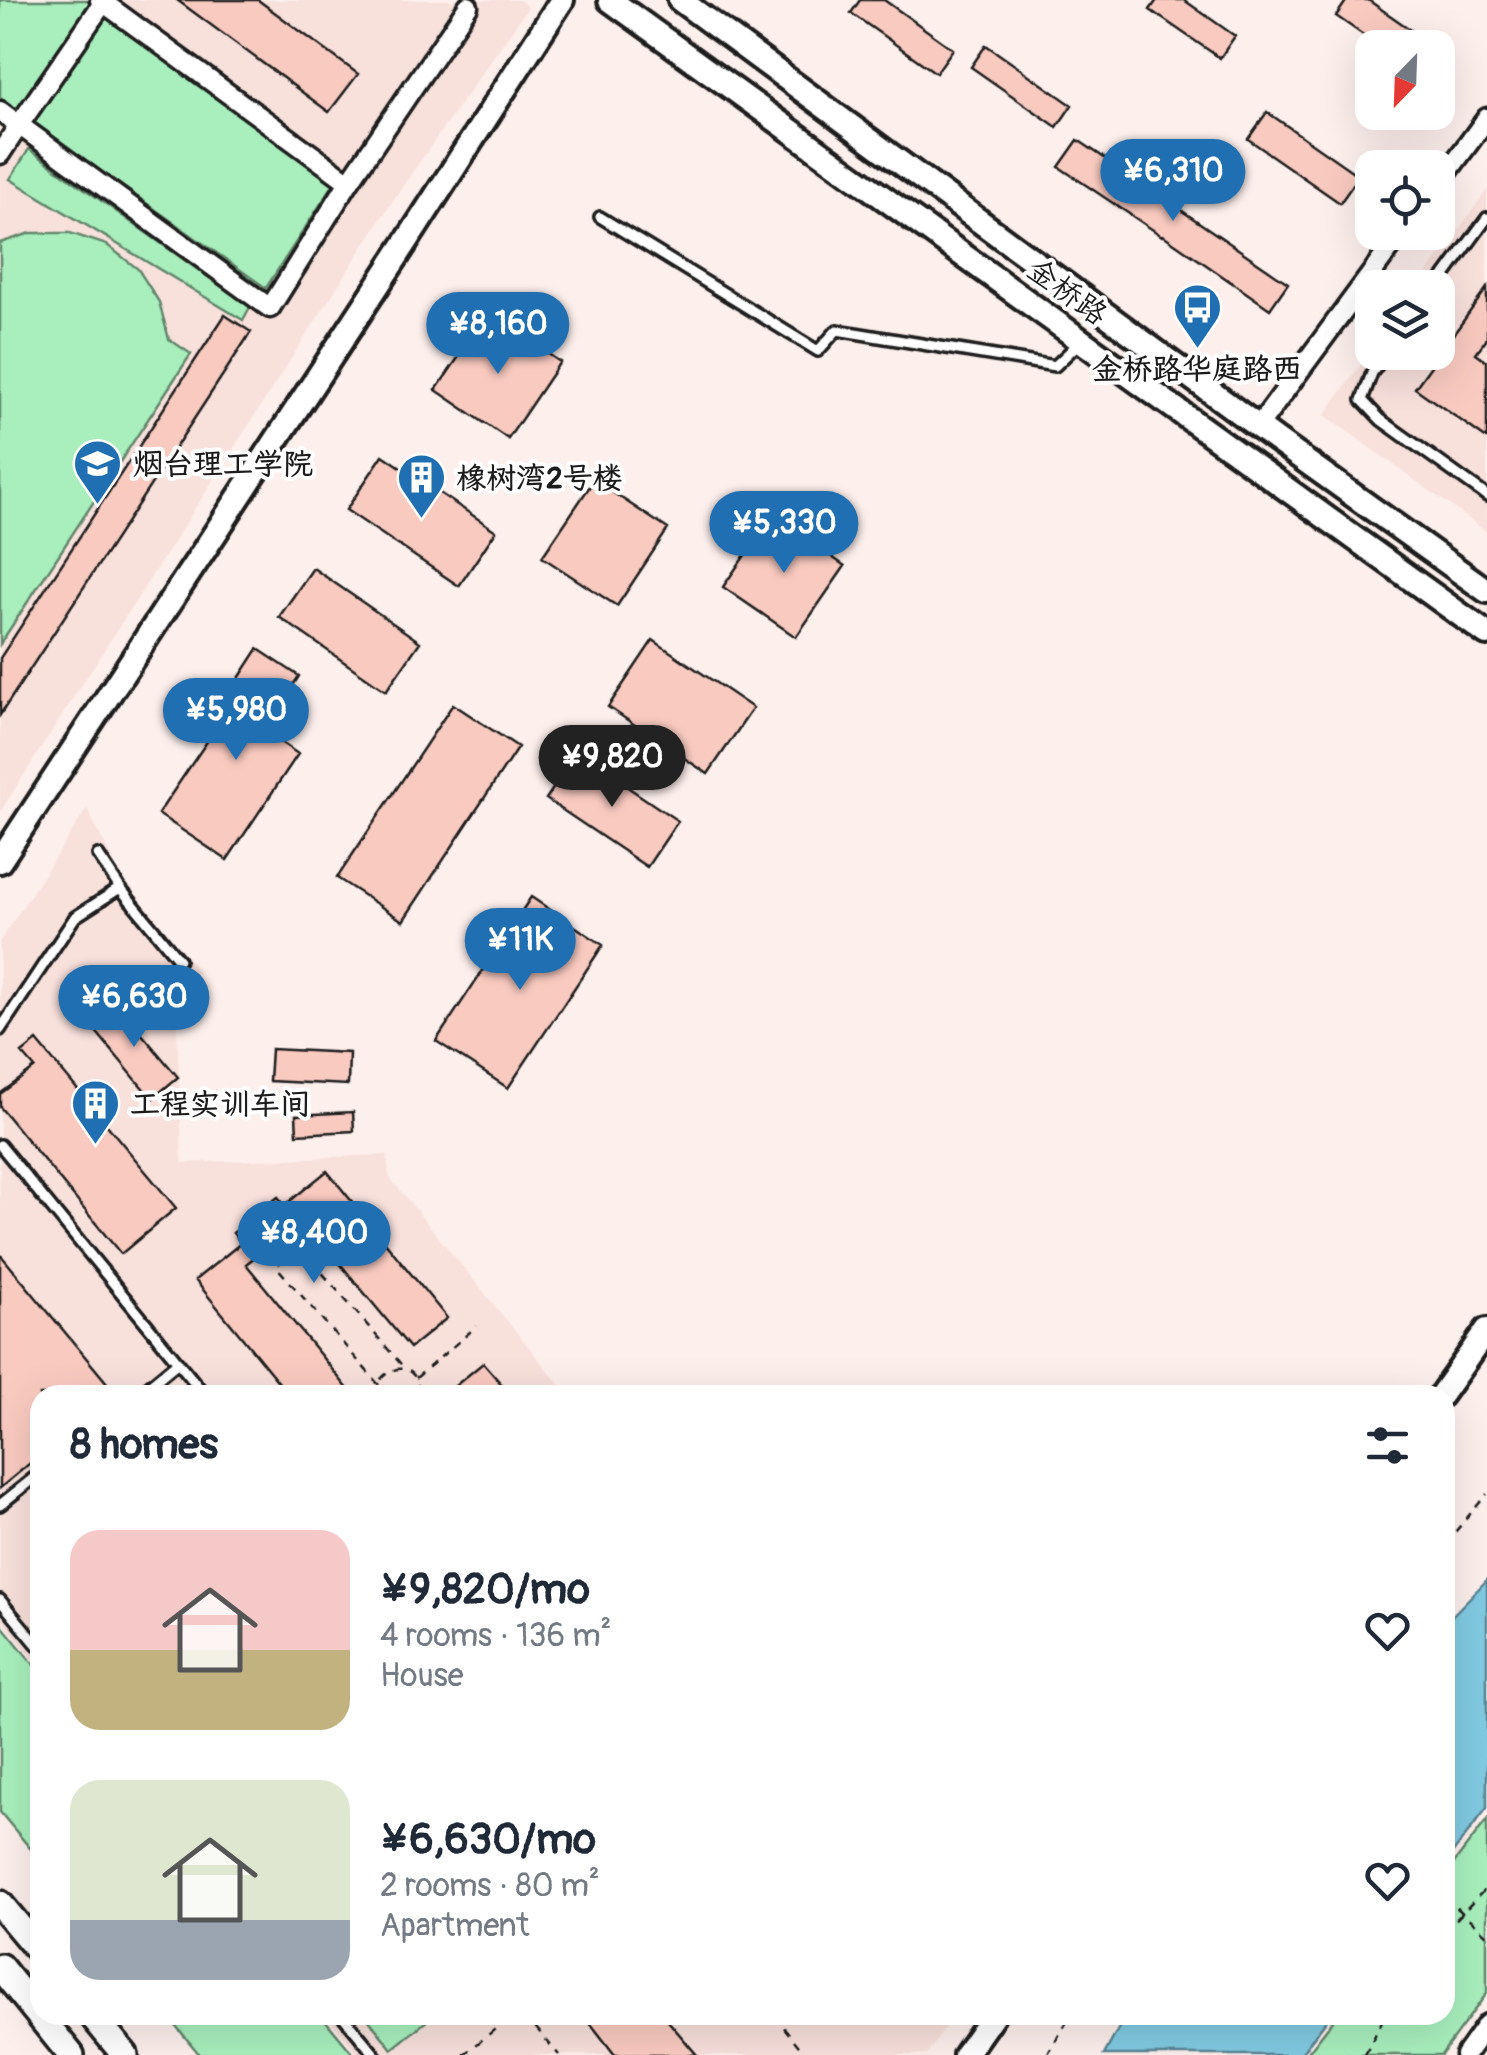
<!DOCTYPE html>
<html lang="en">
<head>
<meta charset="utf-8">
<style>
  body { margin:0; font-family:Pangolin,"LXGW WenKai TC",sans-serif; background:#f2f2f3; color:#1f2937; height:100vh; display:flex; flex-direction:column; font-size:38px; white-space:nowrap }
  * { box-sizing:border-box; margin:0 }
  p { font-size:32px; color:#747a83 }
  .icon { flex:none; width:55px; height:55px; fill:none; stroke:currentColor; stroke-width:2; stroke-linecap:round; stroke-linejoin:round }
  .map { position:relative; flex:1; overflow:hidden }
  .side { position:absolute; left:30px; top:1385px; width:1425px; height:640px; display:flex; flex-direction:column; background:#fff; border-radius:30px; box-shadow:0 10px 40px #0002 }
  .side>* { flex:none }
  .needle { width:65px; rotate:203deg }
  .controls { position:absolute; left:1355px; top:30px; display:grid; gap:20px }
  .controls a { display:grid; place-items:center; width:100px; height:100px; border-radius:20px; background:#fff; box-shadow:0 10px 40px #0002; font-size:50px }
  .price { position:absolute; translate:-50% -85px; padding:0 22px; border-radius:35px; background:#1f6fb2; color:#fff; font-size:32px; line-height:65px; filter:drop-shadow(0 2px 5px #0008) }
  .price::after { content:''; position:absolute; left:50%; top:60px; width:30px; height:22px; margin-left:-15px; background:inherit; clip-path:polygon(0 0,100% 0,50% 100%) }
  .price.on { background:#222; color:#fff }
  ul { padding:0; list-style:none }
  li { display:flex; align-items:center; gap:30px; height:250px; padding:0 40px }
  li span { display:grid; place-items:center; flex:none; width:280px; height:200px; border-radius:30px; color:#555 }
  li>.icon { margin-inline-start:auto }
  span .icon { width:120px; height:120px; fill:#fffc; stroke-width:1 }
  li b { font-size:42px }
  h2 { display:flex; justify-content:space-between; align-items:center; height:120px; padding:0 40px; font-size:42px }
  .map>svg:first-child { display:block }
  .built { fill:#f8e0db }
  .green { fill:#a8efbd; stroke:#62866c; stroke-width:2.5 }
  .water { fill:#81cae2; stroke:#598493; stroke-width:2.5 }
  .building { fill:#f9cac0; stroke:#1c1c1c; stroke-width:2.5 }
  .lines { fill:none; stroke-linecap:round; stroke-linejoin:round }
  .service-casing { stroke:#1c1c1c; stroke-width:16 }
  .minor-casing { stroke:#1c1c1c; stroke-width:25 }
  .tertiary-casing { stroke:#1c1c1c; stroke-width:30 }
  .secondary-casing { stroke:#1c1c1c; stroke-width:32 }
  .path { stroke:#1c1c1c; stroke-width:2.5; stroke-dasharray:8 8; stroke-linecap:butt }
  .service { stroke:#fff; stroke-width:9 }
  .minor { stroke:#fff; stroke-width:18 }
  .tertiary { stroke:#fff; stroke-width:22 }
  .secondary { stroke:#fff; stroke-width:25 }
  .labels { text-anchor:middle; dominant-baseline:central; stroke-width:8; stroke-linejoin:round; paint-order:stroke }
  .street-label { font-size:30px; fill:#1c1c1c; stroke:#fff }
  .poi-label { font-size:30px; font-weight:bold; fill:#1c1c1c; stroke:#fff; text-anchor:start }
</style>
</head>
<body>
<div class="map">
<svg width="1487" height="2055" viewBox="0 0 1487 2055">
  <rect width="100%" height="100%" fill="#fdefec"/>
  <filter id="ink" filterUnits="userSpaceOnUse"><feTurbulence type="fractalNoise" baseFrequency=".01" numOctaves="2"/><feDisplacementMap in="SourceGraphic" scale="20" xChannelSelector="R" yChannelSelector="G"/><feConvolveMatrix kernelMatrix="1 2 1 2 8 2 1 2 1" color-interpolation-filters="sRGB"/></filter>
  <g filter="url(#ink)">
    <path class="built" d="M0 0H519L528 7 393 200 0 812Z
      M1487 190V532L1325 415 1372 349V352H1438V288L1417 287Z
      M87 809 119 873 200 973 175 975 182 1163 387 1155 389 1177 568 1395H40V1667L0 1618V941Z
      M326 2015H953L927 2055H359Z"/>
    <path class="green" d="M0 0H88L91 3 17 110 0 97Z
      M106 10 335 182 266 288 29 120Z
      M29 149 250 307 243 320 10 179Z
      M31 233H70L107 245 138 269 159 302 169 339 191 354 0 644V243Z
      M0 1623 40 1672V1860L0 1812Z
      M1487 1820V1993L1441 2055H1306L1337 2015H1445V1875Z
      M167 2015H321L354 2055H200Z
      M365 2015H434L392 2049Z"/>
    <path class="water" d="M1487 1580V1808L1445 1863V1623Z
      M1126 2015H1330L1300 2055H1104Z"/>
    <path class="building" d="M177 0H258L358 74 329 112Z
      M860 0H884L953 49 936 73 851 13Z
      M1157 0H1184L1235 36 1220 58 1150 10Z
      M1347 0H1368L1437 48H1382L1336 16Z
      M986 45 1072 105 1057 127 971 67Z
      M1267 112 1359 176 1340 203 1248 139Z
      M1078 140 1288 283 1270 309 1163 235 1162 236 1059 167Z
      M1487 288V338L1476 353 1487 361V439L1415 388Z
      M225 315 251 332 0 715V658Z
      M496 318 560 362 508 439 436 390 482 323 490 328Z
      M383 455 496 531 459 586 346 510Z
      M594 480 668 529 617 606 542 557Z
      M772 516 845 566 796 637 723 587Z
      M313 568 420 642 386 691 279 617Z
      M653 640 753 708 708 774 608 707Z
      M258 649 299 676 264 731 298 754 227 860 158 814 237 697 230 692Z
      M453 704 518 747 403 921 337 878Z
      M577 753 678 821 647 867 546 799Z
      M531 897 603 945 508 1088 436 1041Z
      M115 1002 178 1077 152 1099 89 1023Z
      M37 1041 176 1208 121 1254 0 1107V1094L35 1068 22 1053Z
      M271 1049 349 1053 348 1085 269 1081Z
      M353 1112 354 1131 297 1134 296 1115Z
      M327 1171 447 1318 410 1348 303 1219 246 1264 353 1395H289L195 1280 241 1243 233 1233 278 1197 285 1205Z
      M0 1254 117 1395H40V1455L0 1488Z
      M483 1363 511 1395H444Z
      M584 2015H663L697 2055H615Z"/>
    <g class="lines">
      <defs>
        <path id="service" d="M600 217 818 351 837 330 1055 366 1080 342
          M1436 288 1487 218
          M1387 352 1372 373 1362 400 1381 420 1487 496
          M98 855 120 888 179 960
          M0 1030 75 917 120 888
          M0 1145 205 1395
          M138 1395 178 1362
          M0 1505 40 1473
          M0 1600 40 1648
          M342 2015 375 2055"/>
        <path id="minor" d="M100 0 349 182
          M105 0 19 125 270 308 349 182 468 6
          M0 111 19 125 0 154
          M1438 185 1487 118
          M1258 427 1402 232
          M1465 2055 1487 2024"/>
        <path id="tertiary" d="M610 0 1487 634
          M680 0 1276 440 1487 591
          M0 861 405 244 562 0
          M1441 1395 1487 1330
          M965 2055 993 2015"/>
        <path id="secondary" d="M0 1904 40 1952
          M0 1967 71 2055
          M92 2015 125 2055"/>
      </defs>
      <use href="#service" class="service-casing"/>
      <use href="#minor" class="minor-casing"/>
      <use href="#tertiary" class="tertiary-casing"/>
      <use href="#secondary" class="secondary-casing"/>
      <path class="path" d="M416 1378 477 1326
        M379 1385 276 1266 299 1246 406 1370
        M379 1395 380 1380C397 1360 421 1368 418 1395
        M1445 1544 1487 1494
        M1445 1897 1487 1935
        M1445 1931 1487 1887
        M525 2015 559 2055
        M774 2015 806 2055
        M464 2055 512 2015
        M1047 2055 1071 2015
        M1365 2055 1385 2015"/>
      <use href="#service" class="service"/>
      <use href="#minor" class="minor"/>
      <use href="#tertiary" class="tertiary"/>
      <use href="#secondary" class="secondary"/>
    </g>
  </g>
  <defs>
    <symbol id="bus-pin" viewBox="-11 -11 22 30"><path d="M0 17L-7.5 6A9.5 9.5 0 1 1 7.5 6Z" fill="#1f6fb2" stroke="#fff"/><path d="M-5-6H5V4H4V6H2V4H-2V6H-4V4H-5ZM-3.5-4V0h7V-4ZM-3.5 1.2v1.5H-2V1.2ZM2 1.2v1.5H3.5V1.2Z" fill="#fff"/></symbol>
    <symbol id="university-pin" viewBox="-11 -11 22 30"><path d="M0 17L-7.5 6A9.5 9.5 0 1 1 7.5 6Z" fill="#1f6fb2" stroke="#fff"/><path d="M0-5L7-2L0 1L-7-2ZM-4 1L0 2.5L4 1V4Q0 6-4 4Z" fill="#fff"/></symbol>
    <symbol id="building-pin" viewBox="-11 -11 22 30"><path d="M0 17L-7.5 6A9.5 9.5 0 1 1 7.5 6Z" fill="#1f6fb2" stroke="#fff"/><path d="M-4-6H4V6H1V3H-1V6H-4ZM-2.5-4.3h1.7v1.8h-1.7ZM.8-4.3h1.7v1.8H.8ZM-2.5-1h1.7V.8h-1.7ZM.8-1h1.7V.8H.8Z" fill="#fff"/></symbol>
  </defs>
  <g fill-rule="evenodd">
    <use href="#bus-pin" x="1170" y="280" width="55" height="75"/>
    <use href="#university-pin" x="70" y="436" width="55" height="75"/>
    <use href="#building-pin" x="394" y="450" width="55" height="75"/>
    <use href="#building-pin" x="68" y="1076" width="55" height="75"/>
  </g>
  <g class="labels">
    <g class="street-label">
      <text transform="translate(1067 292) rotate(36)">金桥路</text>
    </g>
    <g class="poi-label">
      <text x="1197" y="369" text-anchor="middle">金桥路华庭路西</text>
      <text x="133" y="464">烟台理工学院</text>
      <text x="456" y="478">橡树湾2号楼</text>
      <text x="130" y="1104">工程实训车间</text>
    </g>
  </g>
</svg>
<div class="controls">
<a><svg class="needle" viewBox="-14 -14 28 28"><path d="M0-13l5 13h-10z" fill="#e53935"/><path d="M0 13l5-13h-10z" fill="#747a83"/></svg></a>
<a><svg class="icon" aria-label="locate" viewBox="0 0 24 24"><circle cx="12" cy="12" r="6"/><path d="M12 2v4M12 18v4M2 12h4M18 12h4"/></svg></a>
<a><svg class="icon" aria-label="layers" viewBox="0 0 24 24"><path d="M12 4l9 5-9 5-9-5zM3 14l9 5 9-5"/></svg></a>
</div>
<b class="price" style="left:1173px;top:224px">¥6,310</b>
<b class="price" style="left:498px;top:377px">¥8,160</b>
<b class="price" style="left:784px;top:576px">¥5,330</b>
<b class="price" style="left:236px;top:763px">¥5,980</b>
<b class="price on" style="left:612px;top:810px">¥9,820</b>
<b class="price" style="left:520px;top:993px">¥11K</b>
<b class="price" style="left:134px;top:1050px">¥6,630</b>
<b class="price" style="left:314px;top:1286px">¥8,400</b>
<section class="side">
<h2>8 homes<svg class="icon" aria-label="filters" viewBox="0 0 24 24"><path d="M4 7h16M4 17h16"/><circle cx="9" cy="7" r="2"/><circle cx="15" cy="17" r="2"/></svg></h2>
<ul>
<li><span style="background:linear-gradient(#f6c9c9 60%,#c2b280 0)"><svg class="icon" aria-label="home" viewBox="0 0 24 24"><path d="M3 11l9-7 9 7M6 9v11h12V9"/></svg></span><div><b>¥9,820/mo</b><p>4 rooms · 136 m²</p><p>House</p></div><svg class="icon" aria-label="heart" viewBox="0 0 24 24"><path d="M12 20l-8-8c-3-5 5-10 8-4 3-6 11-1 8 4z"/></svg></li>
<li><span style="background:linear-gradient(#dfe7d0 70%,#9aa5b1 0)"><svg class="icon" aria-label="home" viewBox="0 0 24 24"><path d="M3 11l9-7 9 7M6 9v11h12V9"/></svg></span><div><b>¥6,630/mo</b><p>2 rooms · 80 m²</p><p>Apartment</p></div><svg class="icon" aria-label="heart" viewBox="0 0 24 24"><path d="M12 20l-8-8c-3-5 5-10 8-4 3-6 11-1 8 4z"/></svg></li>
</ul>
</section>
</div>
</body>
</html>
